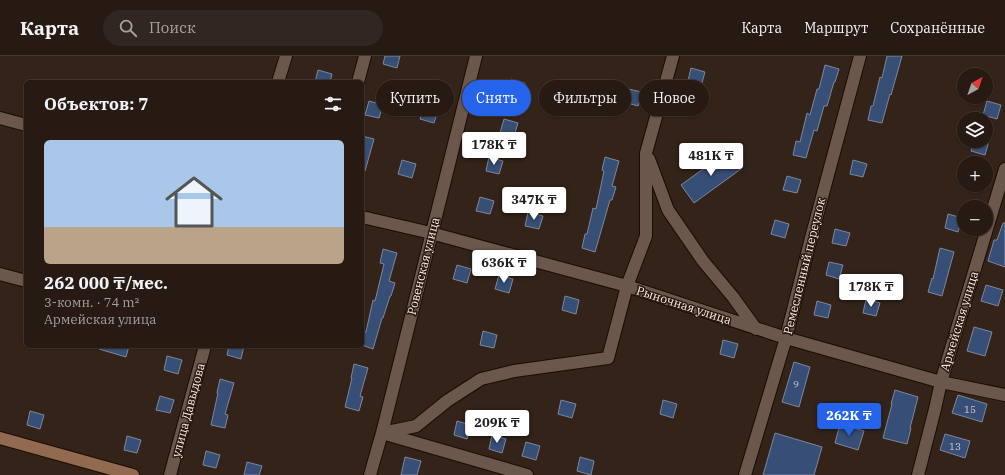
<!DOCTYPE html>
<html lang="ru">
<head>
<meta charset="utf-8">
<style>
  body { margin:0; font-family:"IBM Plex Serif",serif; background:#322720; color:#f1f3f6; height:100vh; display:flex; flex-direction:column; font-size:15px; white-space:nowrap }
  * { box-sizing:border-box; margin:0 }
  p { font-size:13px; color:#a4a19f }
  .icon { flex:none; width:22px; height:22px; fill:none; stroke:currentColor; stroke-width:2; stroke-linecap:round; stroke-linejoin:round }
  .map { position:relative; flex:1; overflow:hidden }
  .details { position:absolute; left:24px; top:24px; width:340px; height:268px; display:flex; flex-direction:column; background:#261a12; border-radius:6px; box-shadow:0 1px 3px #0004,0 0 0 1px #423832 }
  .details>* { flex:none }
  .hud { position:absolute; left:376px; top:24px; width:380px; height:36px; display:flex; gap:8px }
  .needle { width:26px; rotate:40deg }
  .buttons { position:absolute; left:957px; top:12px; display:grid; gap:8px }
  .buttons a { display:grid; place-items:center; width:36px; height:36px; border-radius:50%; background:#261a12; box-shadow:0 1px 3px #0004,0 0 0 1px #423832; font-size:20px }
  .price { position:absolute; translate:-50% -34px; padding:0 9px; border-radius:4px; background:#fff; color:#222; font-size:13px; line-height:26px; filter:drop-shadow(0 1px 2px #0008) }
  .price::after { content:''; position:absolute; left:50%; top:24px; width:12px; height:9px; margin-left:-6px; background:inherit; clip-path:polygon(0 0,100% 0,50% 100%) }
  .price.current { background:#2563eb; color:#fff }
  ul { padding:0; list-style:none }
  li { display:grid; align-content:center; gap:8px; height:212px; padding:0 20px }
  li span { display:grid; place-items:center; height:124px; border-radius:6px; color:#555 }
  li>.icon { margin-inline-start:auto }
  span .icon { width:72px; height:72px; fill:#fffc; stroke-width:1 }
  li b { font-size:17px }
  h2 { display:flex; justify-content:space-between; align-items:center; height:48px; padding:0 20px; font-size:17px }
  .chip { padding:0 14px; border-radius:18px; background:#261a12; box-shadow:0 1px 3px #0004,0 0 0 1px #423832; font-size:14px; line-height:36px }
  .chip.current { background:#2563eb; color:#fff }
  header { display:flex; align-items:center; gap:24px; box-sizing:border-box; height:56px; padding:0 20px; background:#261a12; border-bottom:1px solid #423832 }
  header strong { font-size:19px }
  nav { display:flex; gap:22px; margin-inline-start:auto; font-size:14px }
  .search { width:280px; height:36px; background:#322720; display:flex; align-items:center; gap:10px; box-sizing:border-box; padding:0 14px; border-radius:22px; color:#a4a19f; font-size:15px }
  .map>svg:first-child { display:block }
  .building { fill:#374e76; stroke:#7d889b }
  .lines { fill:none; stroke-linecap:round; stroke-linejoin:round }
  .street-casing { stroke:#1a0c03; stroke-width:14 }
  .secondary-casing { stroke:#1a0c03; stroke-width:14 }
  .street { stroke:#6b574b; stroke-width:12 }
  .secondary { stroke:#926a50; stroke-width:12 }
  .labels { text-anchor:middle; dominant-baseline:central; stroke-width:3; stroke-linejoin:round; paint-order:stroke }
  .number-label { font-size:10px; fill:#c9c6cb }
  .street-label { font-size:12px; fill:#faeee7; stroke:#29190f }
</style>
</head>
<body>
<header>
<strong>Карта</strong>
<div class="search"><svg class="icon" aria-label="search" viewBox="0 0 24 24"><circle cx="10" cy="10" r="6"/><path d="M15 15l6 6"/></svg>Поиск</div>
<nav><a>Карта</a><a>Маршрут</a><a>Сохранённые</a></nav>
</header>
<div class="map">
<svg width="1005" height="419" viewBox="0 0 1005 419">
  <rect width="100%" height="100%" fill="#332318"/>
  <path class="building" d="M385 0H400L397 12 383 8Z
    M887 0H902L891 39 890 38 882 67 868 64 871 50H873L880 21 882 22Z
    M825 9 839 13 835 26H834L827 50H824L817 75 814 74 806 102 793 99 796 85 800 86 807 57 810 59 817 33H819Z
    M691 12 705 16 693 59 679 55 682 41 684 42Z
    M318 14 332 18 330 26H315Z
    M511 23 525 27 521 40 507 36Z
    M628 33 642 36 638 50 624 46Z
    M369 45 383 49 379 62 365 59Z
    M987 45 1001 49 997 63 983 59Z
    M424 50 438 54 434 67 420 63Z
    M504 63 518 67 514 80 500 77Z
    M362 80 374 83 365 115 362 114Z
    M974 85H989L985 99 971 95Z
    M728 95 741 113 694 147 681 129Z
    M489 101 503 105 499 118 486 115Z
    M605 101 619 105 612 130 616 131 612 144H610L595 196 582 192 585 178H587L593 152 596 153 604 115 602 114Z
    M402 104 416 108 412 122 398 118Z
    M853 104 867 108 863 121 850 118Z
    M787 120 801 124 797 137 783 134Z
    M480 141 494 145 490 158 476 155Z
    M528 156 543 160 539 173 525 170Z
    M948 158 962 162 958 176 945 172Z
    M775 164 789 168 785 182 771 178Z
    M1003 167H1005V211L988 205 994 184H997Z
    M835 173 850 177 846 190 832 187Z
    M940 192 954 196 942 240 928 236 932 222 933 223Z
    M383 193 397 197 389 225 395 227 391 240H390L383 262H382L373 293 362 289V275L366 276 373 244 375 245 384 208 380 207Z
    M829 206 843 209 839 223 826 219Z
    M457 209 471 213 467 227 453 223Z
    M499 219 513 223 509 237 495 233Z
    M986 229 1003 234 998 250 981 245Z
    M565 240 579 244 576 258 562 254Z
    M866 243 880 247 876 260 863 257Z
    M817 245 831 249 828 262 814 259Z
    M974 271 992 276 985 300 967 295Z
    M483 275 497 279 494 292 480 289Z
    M723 284 738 288 734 302 720 298Z
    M99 290H129L126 301 99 293Z
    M229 290H244L241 303 227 299Z
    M167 300 182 304 178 318 164 314Z
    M794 306 810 311 799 351 782 346Z
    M354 308 368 312 360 340 363 341 359 355 345 351 352 322H351Z
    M220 323 234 327 225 358 228 359 225 372 211 369 218 337H217Z
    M895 334 918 341 910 372H911L907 388 883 382 892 348H891Z
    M958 339 987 348 982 366 952 357Z
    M160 340 174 344 170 357 156 354Z
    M561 344 576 348 572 362 558 358Z
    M663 344 677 348 673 362 660 358Z
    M30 355 44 359 40 373 27 369Z
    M457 365 471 369 467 383 454 379Z
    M840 368 864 375 858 394 835 387Z
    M775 377 822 391 814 419H763Z
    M945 378 970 385 965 402 940 394Z
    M492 379 506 383 502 397 489 393Z
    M127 380 141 384 137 397 124 394Z
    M526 386 540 390 536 404 522 400Z
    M206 395 220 399 216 412 203 409Z
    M405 401 421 405 417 419H401Z
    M580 401 594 405 591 419 577 415Z
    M247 406 262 410 259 419H244Z"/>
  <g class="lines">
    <defs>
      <path id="street" d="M278 26 286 0
        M358 26 365 0
        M0 62 26 69
        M649 103 668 154 703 205 733 241 756 273
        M362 161 431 177 627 230 786 282 941 326 1005 339
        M0 218 26 225
        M170 419 205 290
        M370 419 382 377 476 0
        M527 419 382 377 416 370 447 345 481 323 514 315 608 302 627 230 646 180V97L673 0
        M745 419 786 282 811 182 860 0
        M918 419 935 353 941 326 1005 113"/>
      <path id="secondary" d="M0 382 133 419"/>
    </defs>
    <use href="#street" class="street-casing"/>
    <use href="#secondary" class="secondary-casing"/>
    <use href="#street" class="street"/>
    <use href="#secondary" class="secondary"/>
  </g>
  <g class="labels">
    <g class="number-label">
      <text x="796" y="328">9</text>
      <text x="970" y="353">15</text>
      <text x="955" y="390">13</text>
    </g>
    <g class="street-label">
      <text transform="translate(423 210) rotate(-76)">Ровенская улица</text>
      <text transform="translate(804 210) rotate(-76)">Ремесленный переулок</text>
      <text transform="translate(684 249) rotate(18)">Рыночная улица</text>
      <text transform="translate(959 265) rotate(-73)">Армейская улица</text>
      <text transform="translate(188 354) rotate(-75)">улица Давыдова</text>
    </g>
  </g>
</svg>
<div class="buttons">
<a><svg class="needle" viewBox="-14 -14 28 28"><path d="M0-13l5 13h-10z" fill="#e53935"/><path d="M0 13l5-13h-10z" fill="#a4a19f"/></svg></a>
<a><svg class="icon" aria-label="layers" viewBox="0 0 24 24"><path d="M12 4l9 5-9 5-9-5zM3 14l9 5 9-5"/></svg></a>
<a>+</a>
<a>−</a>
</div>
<b class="price" style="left:494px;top:110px">178K ₸</b>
<b class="price" style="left:711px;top:121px">481K ₸</b>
<b class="price" style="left:534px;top:165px">347K ₸</b>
<b class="price" style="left:504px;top:228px">636K ₸</b>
<b class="price" style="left:871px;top:252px">178K ₸</b>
<b class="price current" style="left:849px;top:381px">262K ₸</b>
<b class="price" style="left:497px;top:388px">209K ₸</b>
<div class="hud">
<a class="chip">Купить</a>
<a class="chip current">Снять</a>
<a class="chip">Фильтры</a>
<a class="chip">Новое</a>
</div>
<section class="details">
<h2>Объектов: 7<svg class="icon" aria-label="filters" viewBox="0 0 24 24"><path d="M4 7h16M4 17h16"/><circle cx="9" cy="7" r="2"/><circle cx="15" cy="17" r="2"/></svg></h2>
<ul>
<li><span style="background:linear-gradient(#a9c7e8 70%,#b9a48a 0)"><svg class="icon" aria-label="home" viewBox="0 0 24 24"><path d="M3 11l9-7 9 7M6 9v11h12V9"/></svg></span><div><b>262 000 ₸/мес.</b><p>3-комн. · 74 m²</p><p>Армейская улица</p></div></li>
</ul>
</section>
</div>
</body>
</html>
